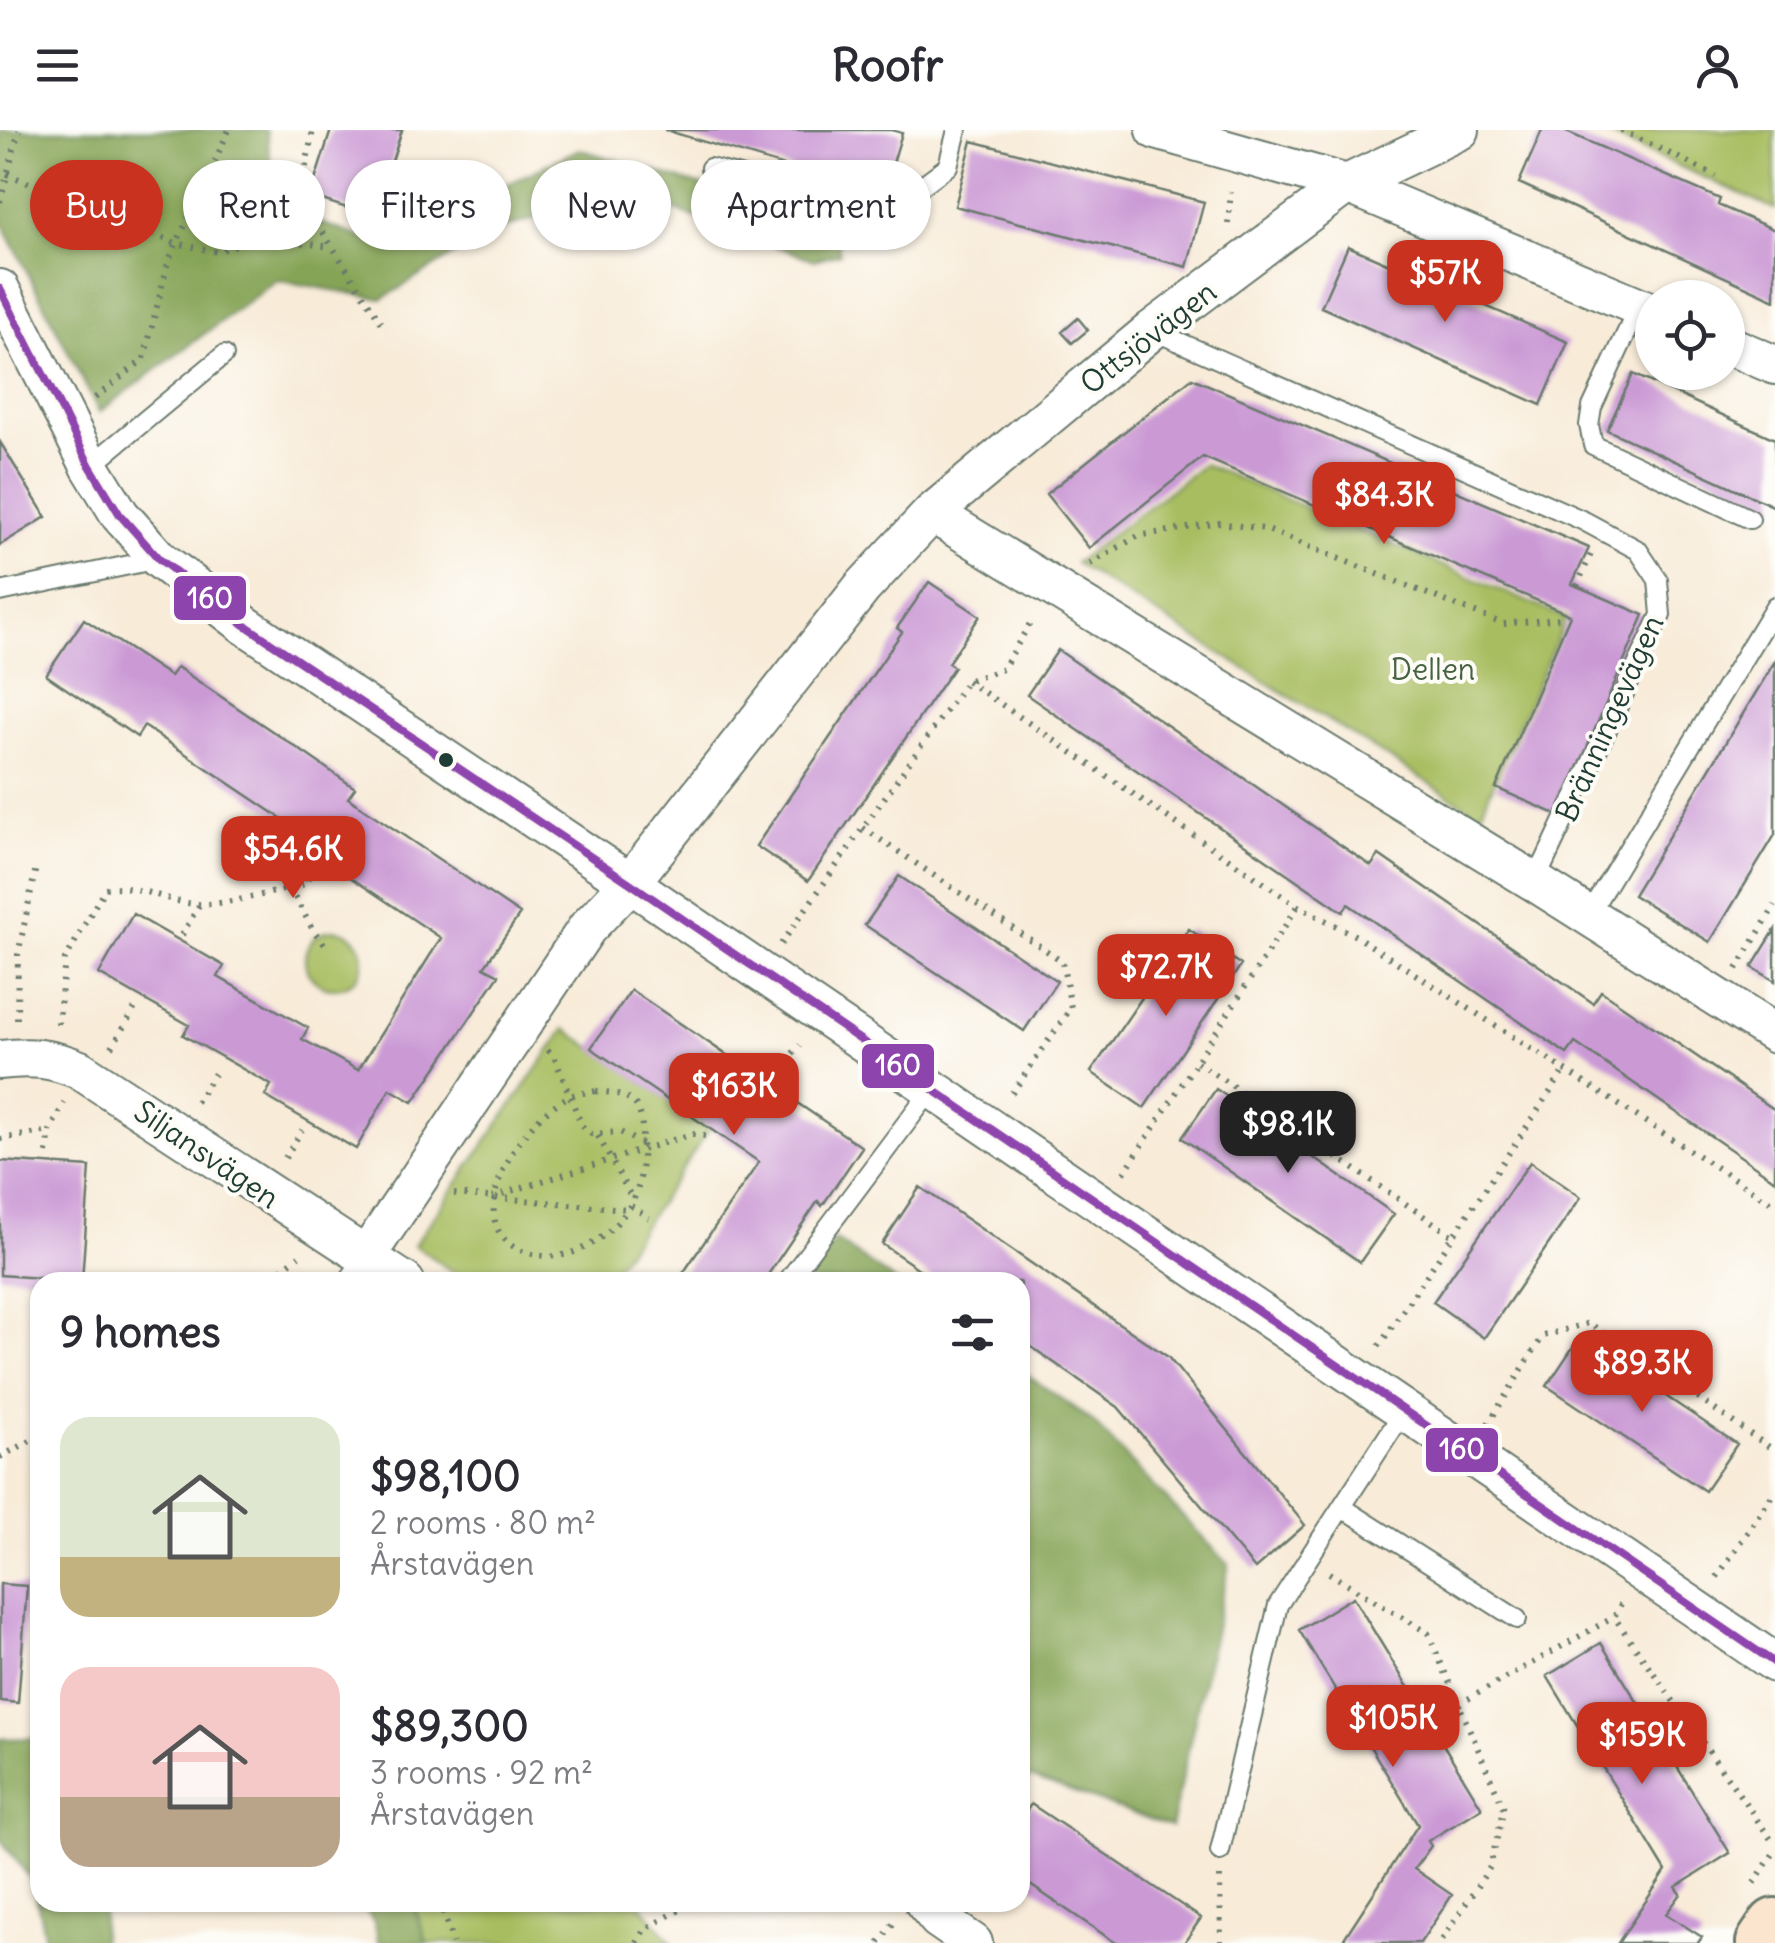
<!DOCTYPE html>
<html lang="en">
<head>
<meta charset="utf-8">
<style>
  body { margin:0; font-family:Delius,sans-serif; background:#f2f2f3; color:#2b2b33; height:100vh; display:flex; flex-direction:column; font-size:38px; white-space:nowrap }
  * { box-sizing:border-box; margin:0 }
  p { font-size:32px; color:#7c7c81 }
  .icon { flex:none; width:55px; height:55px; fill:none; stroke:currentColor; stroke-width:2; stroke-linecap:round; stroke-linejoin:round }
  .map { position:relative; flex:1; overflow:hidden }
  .sheet { position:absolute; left:30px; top:1142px; width:1000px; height:640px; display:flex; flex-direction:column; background:#fff; border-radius:30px; box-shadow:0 2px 8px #0004 }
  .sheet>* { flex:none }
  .hud { position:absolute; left:30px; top:30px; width:1000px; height:90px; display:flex; gap:20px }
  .controls { position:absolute; left:1635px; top:150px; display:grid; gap:20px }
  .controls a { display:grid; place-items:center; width:110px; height:110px; border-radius:50%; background:#fff; box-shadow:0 2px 8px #0004; font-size:50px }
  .price { position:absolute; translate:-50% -85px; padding:0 22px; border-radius:20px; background:#c8321e; color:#fff; font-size:32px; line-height:65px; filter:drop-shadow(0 2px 5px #0008) }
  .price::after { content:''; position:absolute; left:50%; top:60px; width:30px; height:22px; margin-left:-15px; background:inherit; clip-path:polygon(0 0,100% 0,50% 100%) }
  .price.current { background:#222; color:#fff }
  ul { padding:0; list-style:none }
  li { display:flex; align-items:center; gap:30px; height:250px; padding:0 30px }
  li span { display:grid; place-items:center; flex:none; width:280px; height:200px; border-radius:30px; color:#555 }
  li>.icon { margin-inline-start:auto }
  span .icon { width:120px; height:120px; fill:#fffc; stroke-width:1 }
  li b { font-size:42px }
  h2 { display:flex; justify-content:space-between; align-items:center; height:120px; padding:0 30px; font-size:42px }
  .tag { padding:0 35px; border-radius:45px; background:#fff; box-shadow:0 2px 8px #0004; font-size:35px; line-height:90px }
  .tag.current { background:#c8321e; color:#fff }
  header { display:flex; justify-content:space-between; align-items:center; height:130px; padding:0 30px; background:#fff; font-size:45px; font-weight:700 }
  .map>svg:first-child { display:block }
  .green { fill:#a8bd61; stroke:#647d4a; stroke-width:2.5 }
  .forest { fill:#86a457; stroke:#527046; stroke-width:2.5 }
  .building { fill:#cb9ad5 }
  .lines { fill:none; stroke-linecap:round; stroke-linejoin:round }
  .lane-casing { stroke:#6b7a6d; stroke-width:22 }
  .street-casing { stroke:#6b7a6d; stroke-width:42 }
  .secondary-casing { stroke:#6b7a6d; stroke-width:58 }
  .path { stroke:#6b7a6d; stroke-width:6; stroke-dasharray:2.5 8; stroke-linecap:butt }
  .lane { stroke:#fff; stroke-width:18 }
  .street { stroke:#fff; stroke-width:38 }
  .secondary { stroke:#fce5cf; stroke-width:52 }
  .bus-1-casing { stroke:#fdfcf7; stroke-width:15 }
  .bus-1 { stroke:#8e44ad; stroke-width:8 }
  .bus-dot { fill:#1f3d34; stroke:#fdfcf7; stroke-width:4 }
  .labels { text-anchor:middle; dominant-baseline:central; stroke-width:8; stroke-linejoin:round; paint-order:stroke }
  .street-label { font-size:30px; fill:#1f3d34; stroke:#fdfcf7 }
  .park-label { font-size:30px; fill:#486342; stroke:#fdfcf7 }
  .line-badge { stroke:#fdfcf7; stroke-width:4 }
  .badge-label { font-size:28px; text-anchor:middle; font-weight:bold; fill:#fff }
</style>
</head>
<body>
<header><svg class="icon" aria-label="menu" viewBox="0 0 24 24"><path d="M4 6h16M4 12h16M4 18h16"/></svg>Roofr<svg class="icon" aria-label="person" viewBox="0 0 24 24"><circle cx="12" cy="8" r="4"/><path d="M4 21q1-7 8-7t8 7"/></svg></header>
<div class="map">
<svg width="1775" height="1813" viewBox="0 0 1775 1813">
  <rect width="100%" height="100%" fill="#fdfcf7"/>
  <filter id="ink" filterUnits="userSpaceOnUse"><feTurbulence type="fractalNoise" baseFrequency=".01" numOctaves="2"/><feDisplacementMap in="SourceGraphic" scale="20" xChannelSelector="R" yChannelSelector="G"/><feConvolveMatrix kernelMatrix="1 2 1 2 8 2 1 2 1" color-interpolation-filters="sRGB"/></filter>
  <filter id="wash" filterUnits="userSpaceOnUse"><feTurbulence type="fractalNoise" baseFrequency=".0048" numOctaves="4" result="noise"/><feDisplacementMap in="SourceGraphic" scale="40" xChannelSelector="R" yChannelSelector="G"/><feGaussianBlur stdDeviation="2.25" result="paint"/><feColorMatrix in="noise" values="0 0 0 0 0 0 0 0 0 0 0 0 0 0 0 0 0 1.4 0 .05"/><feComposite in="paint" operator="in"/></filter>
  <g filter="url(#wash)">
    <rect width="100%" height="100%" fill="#f8ebd8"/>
    <path class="green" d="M1598 0H1775V79Z
      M1204 334 1566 488 1480 685 1075 433Z
      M305 829a29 29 0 1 1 58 0a29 29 0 1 1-58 0Z
      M565 899 710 998 605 1152H467L414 1115Z
      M413 1773H640L672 1813H427Z"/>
    <path class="forest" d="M0 0H266L278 78 378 113 422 59 483 66 579 19 833 95 840 123 814 130 626 62 493 101 382 169 277 150 99 282 0 89Z
      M835 1110 896 1152H804Z
      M1020 1240 1091 1290 1229 1435 1171 1697 1030 1647 1020 1660Z
      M40 1596V1772L103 1773 101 1813H46L33 1752 0 1709V1609L35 1608Z
      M362 1773H413L427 1813H379L375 1794Z"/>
    <g id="blocks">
      <path class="building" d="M331 0H402L374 87 310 66Z
        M665 0H892L902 3 883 66Z
        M1542 0H1562L1720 69 1718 75 1775 100V170L1519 53Z
        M972 11 1204 72 1187 137 955 76Z
        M1348 116 1568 212 1541 275 1321 177Z
        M1078 188 1088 200 1072 213 1062 202Z
        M1633 244 1775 309V377L1607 300Z
        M1192 248 1589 418 1572 454 1644 485 1558 685 1496 658 1570 485 1566 483 1203 327 1089 418 1046 364Z
        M0 312 46 387 0 415Z
        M929 452 980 486 948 533 954 537 808 751 756 716 902 502 897 498Z
        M84 489 170 546 177 537 306 624 355 658 348 668 520 784 484 837 499 845 413 972 390 959 356 1019 265 966 271 955 183 905 189 895 99 844 133 784 224 836 218 847 308 898 302 909 358 940 441 808 311 721 317 712 144 596 137 607 46 545Z
        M1058 520 1371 736 1379 725 1593 873 1601 861 1775 980V1050L1575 913 1567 924 1348 774 1343 782 1027 565Z
        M1775 531V705L1710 812 1633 765Z
        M899 746 1057 851 1024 901 865 795Z
        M1189 799 1241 835 1144 978 1091 942Z
        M1775 800V851L1752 837Z
        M631 860 862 1017 822 1076 818 1071 763 1152H677L759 1032 591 918Z
        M1216 959 1394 1084 1360 1132 1182 1008Z
        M0 1031 90 1037 82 1151 0 1145Z
        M1530 1032 1581 1067 1484 1208 1433 1172Z
        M920 1057 1168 1227 1305 1395 1255 1439 1118 1277 1020 1209V1152H938L882 1114Z
        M1579 1208 1737 1314 1705 1361 1547 1256Z
        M0 1454 27 1456 18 1573 0 1571Z
        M1353 1467 1482 1678 1428 1711 1431 1716 1414 1739 1452 1765 1420 1813H1341L1418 1695 1299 1500Z
        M1601 1513 1730 1723 1676 1757 1681 1764 1666 1784 1702 1807 1698 1813H1618L1666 1741 1547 1546Z
        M1031 1674 1201 1788 1184 1813H1116L1020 1748V1691Z"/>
    </g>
  </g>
  <g filter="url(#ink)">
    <use href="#blocks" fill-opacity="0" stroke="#6b7a6d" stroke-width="2.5"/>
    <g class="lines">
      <defs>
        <path id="lane" d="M710 38 882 85 948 36 957 0
          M1639 176 1592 277 1589 295 1593 315 1750 389
          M1152 200 1584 391 1638 420 1658 450 1661 485 1535 752
          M90 336 224 225
          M0 462 158 429
          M1587 787 1775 476
          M347 1152 365 1128
          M787 1152 931 960
          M1342 1377 1517 1489
          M1220 1721 1278 1475 1404 1281"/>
        <path id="street" d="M1156 0 1347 54 1652 182
          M0 159 90 336 120 385 159 429 245 495 630 753 1775 1533
          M1728 215 1775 235
          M932 383 1535 752 1775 904
          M0 930C31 926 52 928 80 940L405 1152
          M365 1128 587 798 630 753 862 458 932 383 1152 200 1347 54 1460 0
          M924 1772 938 1789 973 1813"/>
        <path id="secondary" d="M1763 1813 1775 1795"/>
      </defs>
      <use href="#lane" class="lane-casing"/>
      <use href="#street" class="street-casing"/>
      <use href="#secondary" class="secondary-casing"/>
      <path class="path" d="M1621 0 1716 46
        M7 44 176 113 216 122 259 107 300 67 313 0
        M300 67 383 195
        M0 72 19 0
        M1228 94 1231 62
        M260 107 332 117
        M95 268 144 229 168 132 229 0
        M1090 434 1138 406 1218 393 1265 399 1503 494 1561 488 1566 483
        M1577 456 1591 424
        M967 551 1298 776 1356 806 1775 1075
        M863 698 1062 831 1071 878 1010 966
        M290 758 313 800 327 817
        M182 805 199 775
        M781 814 967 551 1003 539 1032 490
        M1737 839 1775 775
        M17 889 18 825 36 737
        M58 894 65 830 105 758C138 753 166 773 198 774 221 776 285 760 308 753L304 713
        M112 917 135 878
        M548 920 554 926 582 996 591 1004 620 1002 642 1014
        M1197 932 1453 1106
        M772 947 800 915
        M596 961C611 963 628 963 637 977 642 986 642 997 642 1007 643 1028 642 1056 631 1074 614 1103 578 1130 543 1126 446 1114 513 996 566 968 575 963 586 963 596 961Z
        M196 972 217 940
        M598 1006 633 1070
        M0 1009 50 1001
        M47 1023 50 1001 64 973
        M285 1028 302 1000
        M1124 1043 1298 776
        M454 1064 626 1079
        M492 1067 692 1004 705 1006
        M631 1076 649 1088
        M264 1152 299 1126
        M1379 1216 1565 940
        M1488 1294 1543 1206 1589 1193 1775 1321
        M0 1327 40 1306
        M1329 1443 1428 1503 1504 1679 1490 1737 1440 1813
        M1717 1447 1775 1361
        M1621 1474 1614 1487 1775 1715
        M1459 1574 1614 1487
        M1220 1747 1221 1813
        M1754 1753 1775 1721
        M440 1772 453 1813
        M637 1813 644 1800 694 1772
        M879 1813 893 1794"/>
      <use href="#lane" class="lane"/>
      <use href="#street" class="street"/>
      <use href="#secondary" class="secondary"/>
      <defs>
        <path id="bus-1" d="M0 159 90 336 120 385 159 429 245 495 630 753 1775 1533"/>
      </defs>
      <use href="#bus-1" class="bus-1-casing"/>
      <use href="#bus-1" class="bus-1"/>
    </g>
  </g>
  <circle class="bus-dot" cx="446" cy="630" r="9"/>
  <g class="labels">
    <g class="street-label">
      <text transform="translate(1148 207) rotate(-38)">Ottsjövägen</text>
      <text transform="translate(1609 588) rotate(-66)">Bränningevägen</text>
      <text transform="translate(207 1024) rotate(34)">Siljansvägen</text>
    </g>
    <g class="park-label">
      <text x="1433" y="539">Dellen</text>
    </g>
  </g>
  <g class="line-badge">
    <rect x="172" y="444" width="76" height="48" rx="10" fill="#8e44ad"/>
    <rect x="860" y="912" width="76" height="48" rx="10" fill="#8e44ad"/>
    <rect x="1424" y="1296" width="76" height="48" rx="10" fill="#8e44ad"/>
  </g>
  <g class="badge-label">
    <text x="210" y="478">160</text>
    <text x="898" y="945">160</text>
    <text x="1462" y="1329">160</text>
  </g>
</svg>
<div class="controls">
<a><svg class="icon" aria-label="locate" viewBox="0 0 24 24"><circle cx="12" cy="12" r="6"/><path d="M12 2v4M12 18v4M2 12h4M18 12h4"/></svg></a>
</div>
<b class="price" style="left:1445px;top:195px">$57K</b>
<b class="price" style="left:1384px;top:417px">$84.3K</b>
<b class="price" style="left:293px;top:771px">$54.6K</b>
<b class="price" style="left:1166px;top:889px">$72.7K</b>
<b class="price" style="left:734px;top:1008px">$163K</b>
<b class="price current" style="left:1288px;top:1046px">$98.1K</b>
<b class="price" style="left:1642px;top:1285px">$89.3K</b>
<b class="price" style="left:1393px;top:1640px">$105K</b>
<b class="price" style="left:1642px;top:1657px">$159K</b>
<div class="hud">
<a class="tag current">Buy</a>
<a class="tag">Rent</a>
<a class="tag">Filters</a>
<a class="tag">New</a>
<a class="tag">Apartment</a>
</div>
<section class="sheet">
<h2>9 homes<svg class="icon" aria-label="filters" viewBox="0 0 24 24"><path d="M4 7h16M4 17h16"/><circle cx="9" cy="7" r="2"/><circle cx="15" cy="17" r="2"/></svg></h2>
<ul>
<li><span style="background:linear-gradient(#dfe7d0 70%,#c2b280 0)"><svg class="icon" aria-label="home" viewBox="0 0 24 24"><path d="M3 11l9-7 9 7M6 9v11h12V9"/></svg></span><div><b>$98,100</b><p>2 rooms · 80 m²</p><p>Årstavägen</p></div></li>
<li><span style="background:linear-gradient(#f6c9c9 65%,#b9a48a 0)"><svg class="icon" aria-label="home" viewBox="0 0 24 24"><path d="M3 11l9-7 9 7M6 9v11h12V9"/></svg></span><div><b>$89,300</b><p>3 rooms · 92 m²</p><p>Årstavägen</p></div></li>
</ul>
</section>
</div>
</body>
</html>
